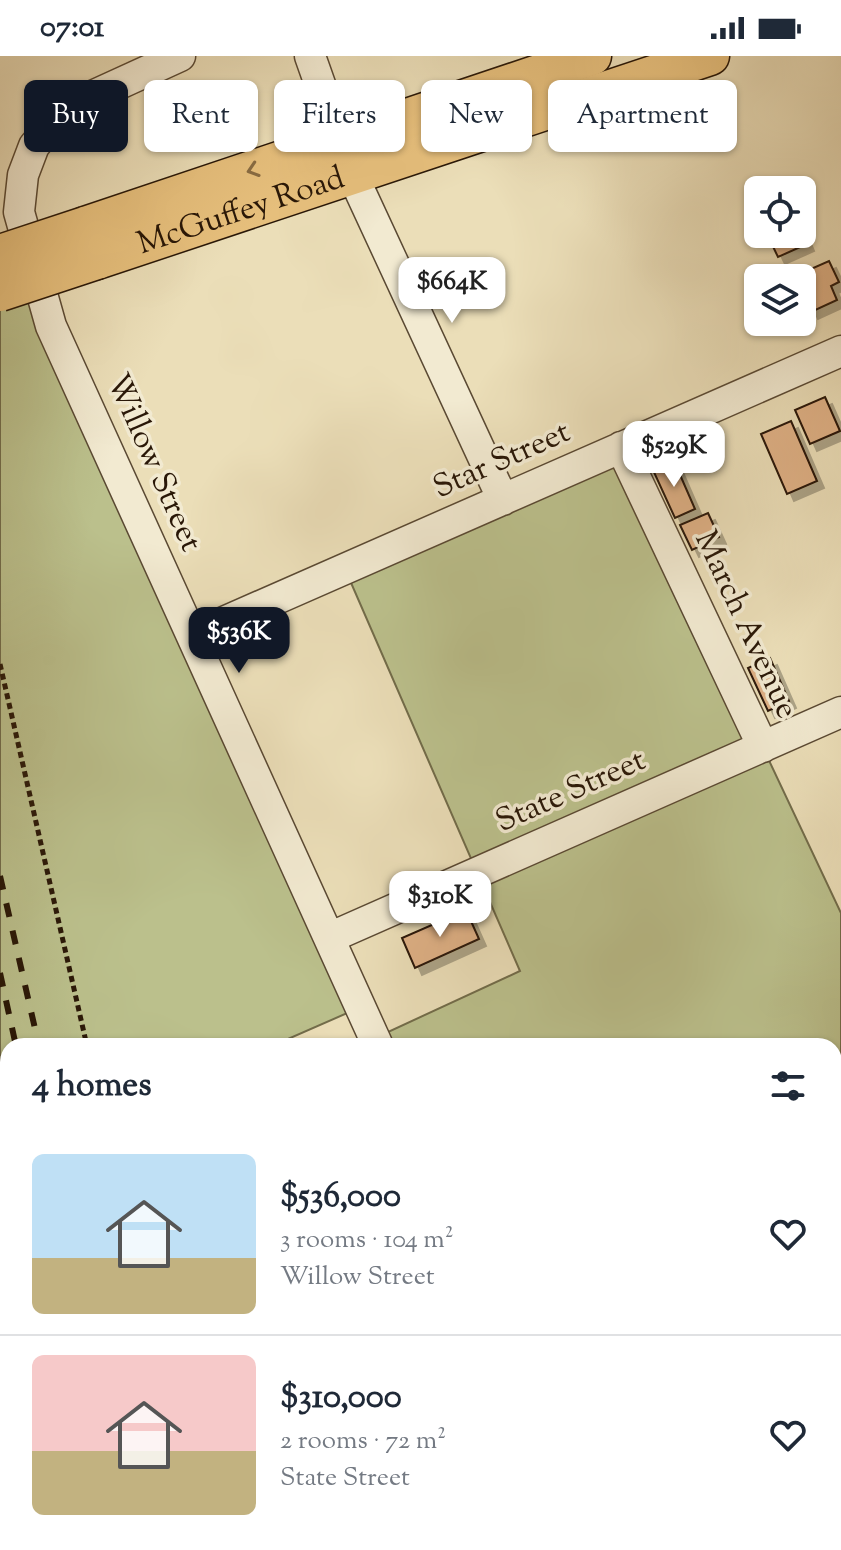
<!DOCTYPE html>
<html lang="en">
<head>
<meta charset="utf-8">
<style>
  body { margin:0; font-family:"Sorts Mill Goudy",serif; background:#f2f2f3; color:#1f2937; height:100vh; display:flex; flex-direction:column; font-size:30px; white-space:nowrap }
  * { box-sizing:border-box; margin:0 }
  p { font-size:26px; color:#747a83 }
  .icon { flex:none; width:44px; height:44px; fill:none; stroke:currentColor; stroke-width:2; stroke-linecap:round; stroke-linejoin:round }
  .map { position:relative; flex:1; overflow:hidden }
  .panel { position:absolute; left:0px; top:982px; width:842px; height:512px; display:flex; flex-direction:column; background:#fff; border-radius:24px 24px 0 0; box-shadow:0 2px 6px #0004 }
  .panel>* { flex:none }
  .hud { position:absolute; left:24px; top:24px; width:794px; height:72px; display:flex; gap:16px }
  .buttons { position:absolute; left:744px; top:120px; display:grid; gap:16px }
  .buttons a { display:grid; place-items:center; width:72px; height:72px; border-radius:12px; background:#fff; box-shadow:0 2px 6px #0004; font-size:40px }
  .price { position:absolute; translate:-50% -68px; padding:0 18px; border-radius:16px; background:#fff; color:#222; font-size:26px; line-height:52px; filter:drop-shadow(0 2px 4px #0008) }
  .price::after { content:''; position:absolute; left:50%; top:48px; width:24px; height:18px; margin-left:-12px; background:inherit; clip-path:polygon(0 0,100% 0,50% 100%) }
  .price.selected { background:#111827; color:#fff }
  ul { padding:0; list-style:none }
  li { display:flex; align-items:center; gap:24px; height:200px; padding:0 32px }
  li+li { border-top:2px solid #e0e1e3 }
  li span { display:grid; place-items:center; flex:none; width:224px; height:160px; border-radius:12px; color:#555 }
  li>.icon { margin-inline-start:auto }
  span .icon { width:96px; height:96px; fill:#fffc; stroke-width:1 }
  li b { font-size:34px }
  h2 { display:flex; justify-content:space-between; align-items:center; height:96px; padding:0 32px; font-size:34px }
  .tag { padding:0 28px; border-radius:12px; background:#fff; box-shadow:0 2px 6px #0004; font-size:28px; line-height:72px }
  .tag.selected { background:#111827; color:#fff }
  .status { display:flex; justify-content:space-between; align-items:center; height:56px; padding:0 40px; background:#fff; direction:ltr }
  .status svg { height:22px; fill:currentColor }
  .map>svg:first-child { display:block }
  .green { fill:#bbc08c; stroke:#726c4a; stroke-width:2 }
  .building { fill:#dfb186; stroke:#291707; stroke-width:2; filter:url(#shadow) }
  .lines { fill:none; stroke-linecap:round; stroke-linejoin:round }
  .minor-casing { stroke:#5a4933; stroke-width:33 }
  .major-casing { stroke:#291707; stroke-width:41 }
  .path { stroke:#291707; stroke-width:5; stroke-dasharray:6 4; stroke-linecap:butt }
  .minor { stroke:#f2ead1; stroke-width:30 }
  .major { stroke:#e6bf7c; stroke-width:38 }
  .rail { stroke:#291707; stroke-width:6; stroke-dasharray:14 14; stroke-linecap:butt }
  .major-bridge-casing { stroke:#291707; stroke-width:41; stroke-linecap:butt }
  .major-bridge { stroke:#e6bf7c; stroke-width:38 }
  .oneway { stroke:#886b42 }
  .labels { text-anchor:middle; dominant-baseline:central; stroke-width:7; stroke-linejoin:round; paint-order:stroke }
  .street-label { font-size:32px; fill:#291707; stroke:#f2ead1 }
</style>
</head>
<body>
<div class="status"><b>07:01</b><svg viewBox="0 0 49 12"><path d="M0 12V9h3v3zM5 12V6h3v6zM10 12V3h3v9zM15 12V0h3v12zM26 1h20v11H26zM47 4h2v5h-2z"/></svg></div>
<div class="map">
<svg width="841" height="1494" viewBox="0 0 841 1494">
  <defs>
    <filter id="shadow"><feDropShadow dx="7" dy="7" stdDeviation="0" flood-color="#0004"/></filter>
  </defs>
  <rect width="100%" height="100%" fill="#ebdeb8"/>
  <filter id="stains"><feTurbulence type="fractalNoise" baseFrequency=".0025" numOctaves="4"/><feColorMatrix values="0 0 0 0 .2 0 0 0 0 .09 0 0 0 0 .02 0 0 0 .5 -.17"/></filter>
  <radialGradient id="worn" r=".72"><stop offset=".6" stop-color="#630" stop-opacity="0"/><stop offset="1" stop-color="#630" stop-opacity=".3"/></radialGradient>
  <path class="green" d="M28 188 361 951 272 990H8V1486H230L232 1494H0V198Z
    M621 391 841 857V1026L834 1029V990H378L375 982 520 915 345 513Z
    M694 1486H831L835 1494H674Z"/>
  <path class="building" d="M802 176 807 188 778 201 767 178H802Z
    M829 205 839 226 831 230 837 244 811 256 802 235V222H796L795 220Z
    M825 341 840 375 810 388 795 354Z
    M791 365 817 425 787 438 761 378Z
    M674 405 695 453 675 462 653 414Z
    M708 457 719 481 692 494 680 469Z
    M770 602 789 645 768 655 748 612Z
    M466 854 479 883 415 912 402 882Z"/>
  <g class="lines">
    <defs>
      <path id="minor" d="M180 0 86 43 55 65 34 90 23 119 19 156 51 270 378 990
        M310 0 340 85
        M352 118 503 444
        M621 391 763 691
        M192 580 841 295
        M329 882 841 656
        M834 1029 841 1026
        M834 1431 841 1428
        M604 1486 607 1494
        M674 1494 694 1486"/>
      <g id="major">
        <path d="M85 170 592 0"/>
        <path id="s1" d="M97 204 710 0"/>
      </g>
    </defs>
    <use href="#minor" class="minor-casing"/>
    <use href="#major" class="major-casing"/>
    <path class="path" d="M0 608 87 990
      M199 1486 201 1494"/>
    <use href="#minor" class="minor"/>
    <use href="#major" class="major"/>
    <path class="rail" d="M0 820 39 990
      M0 917 16 990
      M127 1486 128 1494
      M152 1486 153 1494"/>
    <defs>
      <path id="major-bridge" d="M0 198 85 170
        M0 236 97 204"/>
    </defs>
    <use href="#major-bridge" class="major-bridge-casing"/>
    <use href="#major-bridge" class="major-bridge"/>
  </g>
  <defs><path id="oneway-chevron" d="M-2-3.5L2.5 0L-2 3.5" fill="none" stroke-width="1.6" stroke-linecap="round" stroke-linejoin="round" transform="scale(2)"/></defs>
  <use class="oneway" href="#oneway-chevron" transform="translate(253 114) rotate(162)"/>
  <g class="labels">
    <g class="street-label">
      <text stroke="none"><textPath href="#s1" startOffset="152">McGuffey Road</textPath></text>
      <text transform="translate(502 405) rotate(-24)">Star Street</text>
      <text transform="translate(153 407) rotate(66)">Willow Street</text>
      <text transform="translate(745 569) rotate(65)">March Avenue</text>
      <text transform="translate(571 736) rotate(-24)">State Street</text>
    </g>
  </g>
  <rect width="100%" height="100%" filter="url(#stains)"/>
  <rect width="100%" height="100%" fill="url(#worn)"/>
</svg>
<div class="buttons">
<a><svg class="icon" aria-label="locate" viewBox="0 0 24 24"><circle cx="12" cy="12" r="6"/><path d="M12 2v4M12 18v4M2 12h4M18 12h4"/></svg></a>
<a><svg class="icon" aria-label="layers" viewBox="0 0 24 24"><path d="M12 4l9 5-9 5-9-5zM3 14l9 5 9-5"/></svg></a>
</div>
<b class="price" style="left:452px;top:269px">$664K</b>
<b class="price" style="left:674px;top:433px">$529K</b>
<b class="price selected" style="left:239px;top:619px">$536K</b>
<b class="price" style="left:440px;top:883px">$310K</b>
<div class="hud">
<a class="tag selected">Buy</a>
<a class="tag">Rent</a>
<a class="tag">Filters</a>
<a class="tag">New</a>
<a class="tag">Apartment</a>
</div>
<section class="panel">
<h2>4 homes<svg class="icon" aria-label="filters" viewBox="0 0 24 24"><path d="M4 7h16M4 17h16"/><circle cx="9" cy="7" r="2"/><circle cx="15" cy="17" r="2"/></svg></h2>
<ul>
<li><span style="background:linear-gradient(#bfe0f5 65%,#c2b280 0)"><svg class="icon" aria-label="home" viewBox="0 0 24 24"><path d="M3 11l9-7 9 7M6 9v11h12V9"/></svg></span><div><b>$536,000</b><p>3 rooms · 104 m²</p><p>Willow Street</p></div><svg class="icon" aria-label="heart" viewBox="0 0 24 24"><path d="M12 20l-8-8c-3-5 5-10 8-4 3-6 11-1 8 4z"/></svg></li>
<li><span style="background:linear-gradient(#f6c9c9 60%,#c2b280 0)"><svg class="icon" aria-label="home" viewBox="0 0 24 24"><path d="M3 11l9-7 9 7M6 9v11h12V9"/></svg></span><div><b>$310,000</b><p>2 rooms · 72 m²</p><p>State Street</p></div><svg class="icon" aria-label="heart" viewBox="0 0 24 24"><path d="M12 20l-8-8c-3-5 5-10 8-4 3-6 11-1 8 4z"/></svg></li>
</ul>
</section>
</div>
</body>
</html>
